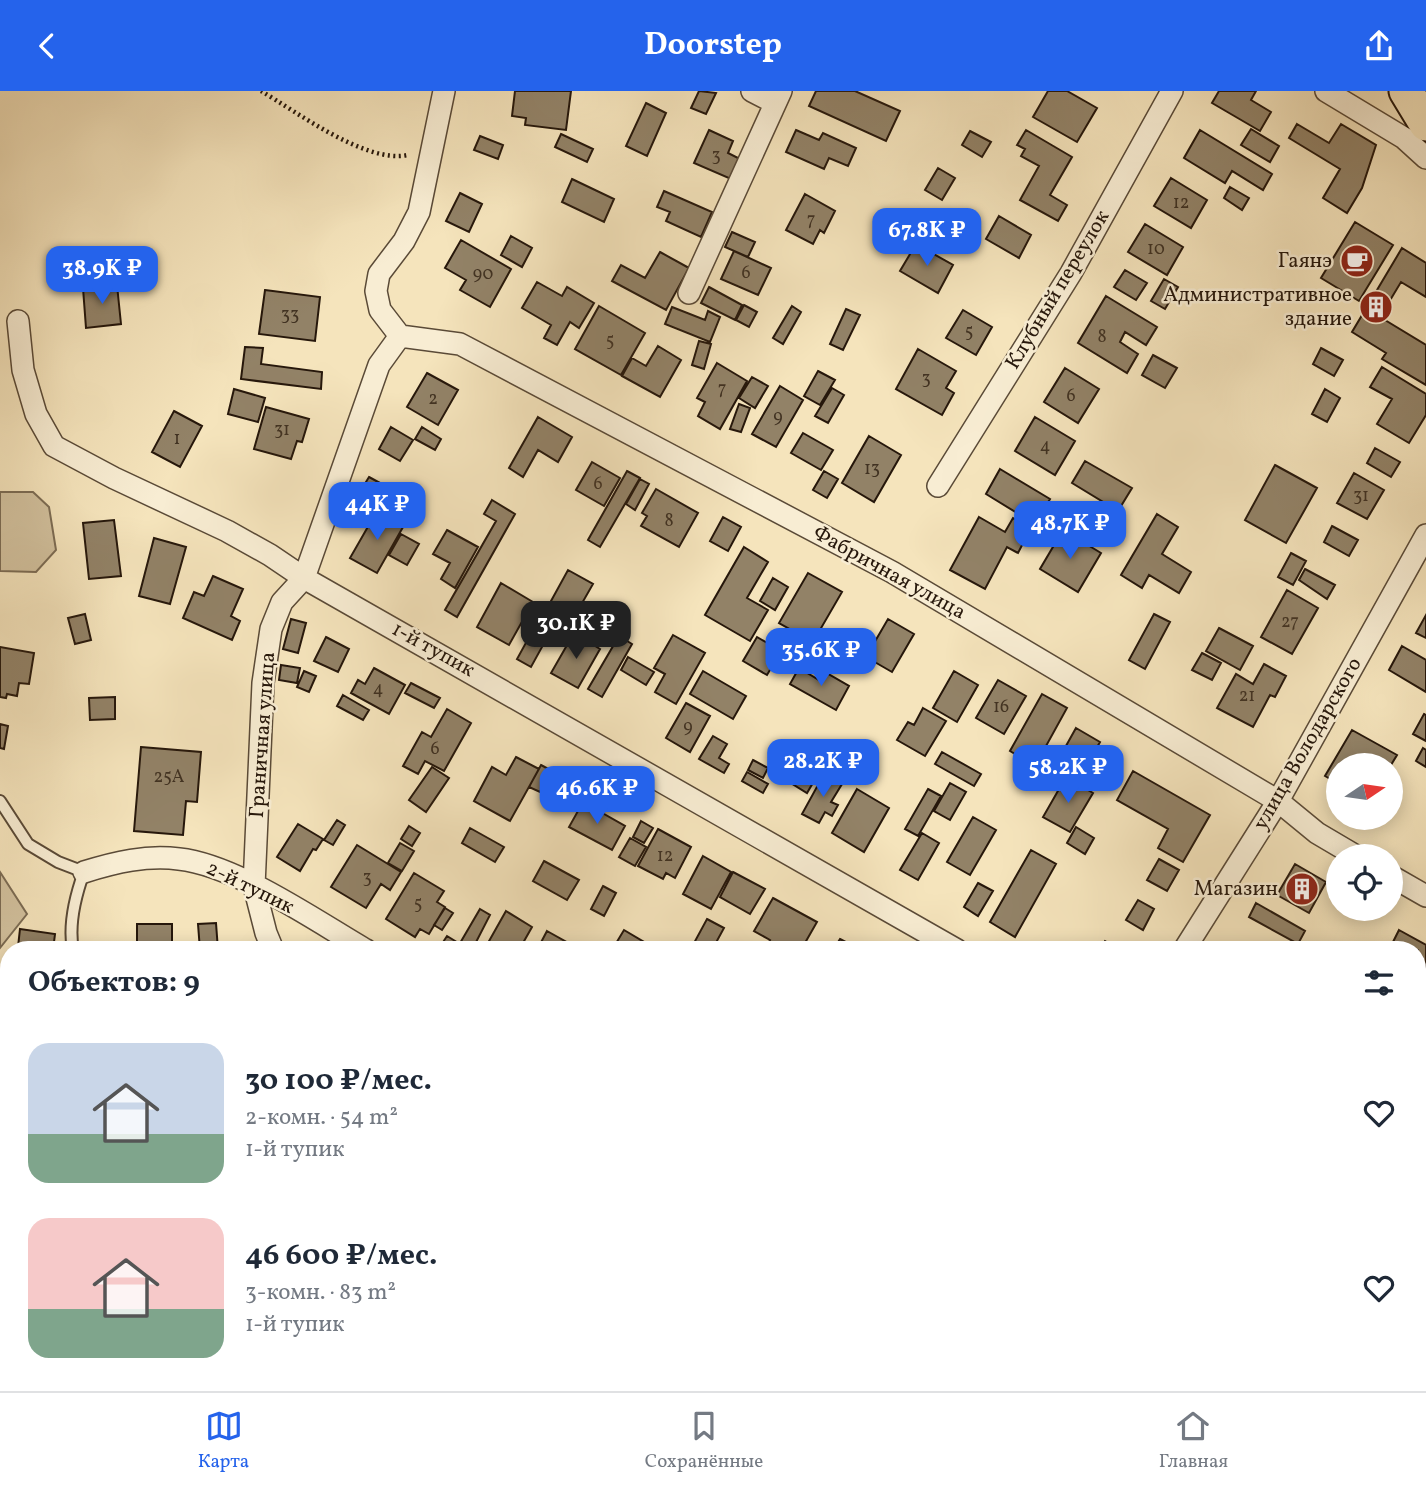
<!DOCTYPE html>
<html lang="ru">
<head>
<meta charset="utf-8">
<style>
  body { margin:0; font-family:Vollkorn,serif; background:#f2f2f3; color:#1f2937; height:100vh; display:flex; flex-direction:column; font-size:26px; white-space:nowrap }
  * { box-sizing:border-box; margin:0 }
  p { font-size:23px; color:#747a83 }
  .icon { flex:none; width:38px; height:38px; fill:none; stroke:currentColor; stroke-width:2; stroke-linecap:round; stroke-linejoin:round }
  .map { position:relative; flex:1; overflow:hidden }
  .drawer { position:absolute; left:0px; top:850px; width:1426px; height:450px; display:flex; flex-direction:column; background:#fff; border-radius:28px 28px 0 0; box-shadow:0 4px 18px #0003 }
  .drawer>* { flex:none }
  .needle { width:46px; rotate:77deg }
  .controls { position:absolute; left:1326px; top:662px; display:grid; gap:14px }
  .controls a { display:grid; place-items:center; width:77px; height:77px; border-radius:50%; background:#fff; box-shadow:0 4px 18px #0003; font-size:35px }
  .price { position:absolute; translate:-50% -60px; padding:0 16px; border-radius:14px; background:#2563eb; color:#fff; font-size:23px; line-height:46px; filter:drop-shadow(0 2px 4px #0008) }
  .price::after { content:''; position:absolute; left:50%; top:42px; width:21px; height:16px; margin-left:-10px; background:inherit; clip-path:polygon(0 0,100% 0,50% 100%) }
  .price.selected { background:#222; color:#fff }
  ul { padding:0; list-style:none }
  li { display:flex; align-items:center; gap:21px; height:175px; padding:0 28px }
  li span { display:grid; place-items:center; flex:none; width:196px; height:140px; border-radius:21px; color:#555 }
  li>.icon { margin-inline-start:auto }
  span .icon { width:84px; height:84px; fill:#fffc; stroke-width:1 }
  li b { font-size:30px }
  h2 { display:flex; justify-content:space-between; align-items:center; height:84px; padding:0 28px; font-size:30px }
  header { display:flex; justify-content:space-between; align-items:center; height:91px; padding:0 28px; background:#2563eb; color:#fff; font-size:32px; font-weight:700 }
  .tab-bar { display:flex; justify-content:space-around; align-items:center; height:98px; border-top:2px solid #e0e1e3; background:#fff; font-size:19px; color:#747a83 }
  .tab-bar a { display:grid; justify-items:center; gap:4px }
  .tab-bar .selected { color:#2563eb }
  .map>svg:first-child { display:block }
  .green { fill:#d2c19e; stroke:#7c6c54; stroke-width:2 }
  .building { fill:#928267; stroke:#26170b; stroke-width:2 }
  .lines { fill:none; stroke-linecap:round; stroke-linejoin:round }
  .lane-casing { stroke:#5a4a37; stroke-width:14 }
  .street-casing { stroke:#5a4a37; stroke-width:24 }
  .primary-casing { stroke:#26170b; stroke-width:37 }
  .path { stroke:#26170b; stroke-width:4.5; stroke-dasharray:2 3.5; stroke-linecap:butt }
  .lane { stroke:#f8edd3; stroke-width:10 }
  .street { stroke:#f8edd3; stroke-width:21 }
  .primary { stroke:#f5e4bc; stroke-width:33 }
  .labels { text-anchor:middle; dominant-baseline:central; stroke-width:5; stroke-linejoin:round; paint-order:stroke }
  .number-label { font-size:18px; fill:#413222 }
  .poi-label { font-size:21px; fill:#26170b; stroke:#f8edd3; text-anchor:end }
  .street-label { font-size:21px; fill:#26170b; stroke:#f8edd3 }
</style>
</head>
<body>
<header><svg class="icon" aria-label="back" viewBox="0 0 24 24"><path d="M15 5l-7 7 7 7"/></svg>Doorstep<svg class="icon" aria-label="share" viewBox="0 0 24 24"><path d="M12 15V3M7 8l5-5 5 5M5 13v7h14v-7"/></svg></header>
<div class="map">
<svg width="1426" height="1300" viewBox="0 0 1426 1300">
  <rect width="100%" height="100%" fill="#f5e4bc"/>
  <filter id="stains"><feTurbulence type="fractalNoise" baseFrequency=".00286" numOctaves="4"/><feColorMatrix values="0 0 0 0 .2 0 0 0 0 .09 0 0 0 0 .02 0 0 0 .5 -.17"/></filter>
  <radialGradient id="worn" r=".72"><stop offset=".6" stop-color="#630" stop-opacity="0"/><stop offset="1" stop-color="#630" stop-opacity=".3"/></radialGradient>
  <path class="green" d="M0 401H33L49 416 56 459 36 481 0 480Z
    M0 781 27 823 0 857Z"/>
  <path class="building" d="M515 0H571L566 39 525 34 526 27 512 25Z
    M699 0 716 2 706 23 691 17Z
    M816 0H855L900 20 886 50 809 15Z
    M1048 0H1067L1097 17 1077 51 1033 26Z
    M1219 0H1256L1251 9 1271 21 1260 40 1212 12Z
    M646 12 666 22 647 65 626 55Z
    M1297 33 1329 52 1341 33 1376 54 1362 97 1347 122 1323 107 1340 78 1289 47Z
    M1251 38 1279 55 1270 71 1241 54Z
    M709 39 733 50 728 62 740 68 731 88 694 72Z
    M796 39 819 49 823 42 856 57 848 75 829 67 824 78 786 61Z
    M1026 39 1072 66 1050 104 1067 114 1058 130 1020 109 1039 75 1021 65 1025 58 1017 54Z
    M1200 39 1272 83 1263 99 1232 80 1225 92 1184 67Z
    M970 40 991 51 982 66 962 54Z
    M561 43 593 58 587 71 555 56Z
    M480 45 503 54 498 68 474 59Z
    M938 77 955 87 942 109 925 99Z
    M1171 87 1207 109 1191 137 1154 115Z
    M572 88 614 108 604 131 562 111Z
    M1230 96 1249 107 1242 119 1224 107Z
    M664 100 712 121 701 146 666 130 670 121 657 116Z
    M460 102 482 113 469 141 446 130Z
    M805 103 835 120 824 142 820 139 813 153 786 139Z
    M999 125 1031 144 1019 167 986 148Z
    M1355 131 1393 154 1359 210 1321 187Z
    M1145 133 1183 156 1167 184 1128 161Z
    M732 141 755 151 748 166 725 156Z
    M511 145 532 157 522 176 501 164Z
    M461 149 511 178 490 216 460 199 466 189 445 177Z
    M916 153 953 174 938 202 900 180Z
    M1402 157 1426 172V206L1401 191 1380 226 1426 254V294L1382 268 1386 262 1352 241Z
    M734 160 771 177 758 204 721 188Z
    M660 161 689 177 666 219 612 190 621 174 645 187Z
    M1125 179 1147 192 1136 209 1114 196Z
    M1164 188 1178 196 1165 218 1151 210Z
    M537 191 562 205 567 196 594 212 579 237 570 231 557 254 544 247 551 234 522 217Z
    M117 194 121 233 86 237 83 197Z
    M709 196 742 214 735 229 701 212Z
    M265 199 320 206 315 250 259 243Z
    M1106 205 1157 236 1146 254 1125 241 1120 251 1138 263 1127 282 1078 252Z
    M744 214 757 221 749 236 736 229Z
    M599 215 645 242 621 284 575 258Z
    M792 215 801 221 783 253 773 247Z
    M672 216 705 229 708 220 720 226 710 251 665 233Z
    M846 218 860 224 843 259 830 253Z
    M963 219 992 236 976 264 946 247Z
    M699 250 711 253 704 278 692 274Z
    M658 255 681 269 660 306 622 285 632 267 646 275Z
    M245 256 263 257 261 273 322 281 321 298 241 288Z
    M1321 257 1343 269 1334 285 1313 273Z
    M918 258 956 280 946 297 954 302 942 324 896 298Z
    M1153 264 1177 277 1165 297 1142 284Z
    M717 272 747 290 720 338 698 325 705 311 697 307Z
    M1382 276 1426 303V324L1409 352 1377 333 1392 308 1370 296Z
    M1065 277 1099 298 1078 332 1044 311Z
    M818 280 835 289 820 314 804 305Z
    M427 282 458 299 438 334 407 316Z
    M752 286 768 295 755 317 739 307Z
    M780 295 803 309 776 356 752 343Z
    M832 297 844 304 828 332 815 325Z
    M234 298 265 307 258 331 228 323Z
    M1325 298 1340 307 1327 331 1312 323Z
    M739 313 750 317 741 341 730 338Z
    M266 316 309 328 302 351 297 350 291 368 254 358Z
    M174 320 202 335 180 376 152 361Z
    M538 326 572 346 558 371 538 359 523 386 509 377Z
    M1035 326 1075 350 1055 384 1015 360Z
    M391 336 413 349 400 370 379 358Z
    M422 336 441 348 435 359 415 348Z
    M803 342 833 359 821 379 791 362Z
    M869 345 901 364 874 411 842 392Z
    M1375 357 1400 371 1391 386 1367 372Z
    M1085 370 1132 397 1118 420 1072 392Z
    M592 371 620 387 604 415 576 399Z
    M1275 374 1317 397 1286 452 1245 429Z
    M1000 378 1050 408 1035 433 986 403Z
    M627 380 640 387 600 456 588 449Z
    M824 380 838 388 827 407 813 399Z
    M1354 382 1384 399 1367 428 1337 412Z
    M369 386 391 398 384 411 361 399Z
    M640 388 649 393 635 419 626 413Z
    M656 398 698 422 679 456 641 435 647 425 642 422Z
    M492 409 515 423 457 526 445 519 496 430 484 423Z
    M377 420 403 436 377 482 350 467Z
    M1157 423 1178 436 1162 463 1191 481 1179 502 1149 484 1142 497 1121 484Z
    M723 426 741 436 728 460 710 450Z
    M979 426 1005 441 1013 427 1031 437 1018 462 1007 456 985 498 950 479Z
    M114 429 121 485 89 488 83 432Z
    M1332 435 1358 449 1349 465 1324 451Z
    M447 439 478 456 455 497 441 488 450 472 433 463Z
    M1063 439 1101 462 1078 501 1040 478Z
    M401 443 419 453 407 474 389 464Z
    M154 447 186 456 170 513 139 505Z
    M744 456 768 471 747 507 768 519 750 550 705 524Z
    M1291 462 1306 470 1293 494 1278 486Z
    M1305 478 1335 494 1327 508 1299 489Z
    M568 479 593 493 569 535 545 521Z
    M808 482 842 501 813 551 779 532Z
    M213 485 243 498 231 525 240 530 232 549 183 527 194 501 204 505Z
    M773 487 788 496 775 519 760 510Z
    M501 492 533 511 509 554 477 536Z
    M1287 499 1318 517 1292 563 1261 546Z
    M85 523 91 549 75 553 68 527Z
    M1154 523 1170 531 1145 578 1129 569Z
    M1426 524V547L1416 542Z
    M291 528 306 532 298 562 283 558Z
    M888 528 914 543 892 581 866 566Z
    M1219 537 1253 555 1240 579 1206 560Z
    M574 542 600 558 578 597 551 582Z
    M673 544 705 562 676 613 655 601 665 583 654 577Z
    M619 545 632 553 602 606 588 598Z
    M326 546 349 558 338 581 314 570Z
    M757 546 781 560 767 584 743 570Z
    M528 548 542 556 531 576 517 568Z
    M1402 555 1426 569V601L1389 579Z
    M0 556 34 562 29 593 19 592 17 605 7 603 6 607 0 606Z
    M1202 562 1221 572 1212 589 1192 579Z
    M628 566 654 581 646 594 621 579Z
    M1264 573 1286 585 1275 606 1270 604 1253 636 1217 617 1236 583 1253 593Z
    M281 574 300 577 297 592 279 589Z
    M374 577 405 594 389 623 351 602 358 589 365 593Z
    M799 577 819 589 823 580 849 595 836 619 790 593Z
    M304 580 316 585 309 601 297 596Z
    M703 580 746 605 733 628 690 603Z
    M954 580 978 594 957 631 933 617Z
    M998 589 1026 605 1004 643 976 627Z
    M411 592 440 607 434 617 405 602Z
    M1042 603 1067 617 1035 675 1010 660Z
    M343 604 369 619 363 629 337 615Z
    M115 606V628L90 629 89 607Z
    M686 612 710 625 690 661 666 647Z
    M923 617 946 630 925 665 897 649 908 631 914 634Z
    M447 618 471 632 444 680 425 670 418 683 403 675 422 641 431 646Z
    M1424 623 1426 624V650L1413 643Z
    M0 633 8 635 4 658 0 657Z
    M1076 637 1100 651 1081 684 1057 671Z
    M1352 639 1397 664 1391 674H1339V693L1325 685Z
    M713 645 727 653 719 667 729 673 724 682 699 668Z
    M801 651 828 666 807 702 781 686Z
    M141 656 201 661 197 711 186 710 183 744 134 740Z
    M1423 657 1426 659V676L1416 670Z
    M942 661 981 683 974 695 935 673Z
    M516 666 539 678 510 730 474 710 492 676 506 684Z
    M753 669 768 677 763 687 748 679Z
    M541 674 552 680 540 701 529 696Z
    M432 676 449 687 426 721 409 709Z
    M1133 680 1210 724 1183 771 1158 757 1168 738 1117 709Z
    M747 681 768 693 763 702 742 690Z
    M824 683 842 693 831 711 838 714 832 725 825 721 819 732 802 723Z
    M1066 686 1093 702 1070 741 1043 726Z
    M950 692 966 701 950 729 934 720Z
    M857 698 889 717 864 761 832 742Z
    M928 698 941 705 918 745 905 738Z
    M583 711 625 735 612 759 569 736Z
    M973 726 996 739 970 784 947 771Z
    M337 729 345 734 333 754 324 749Z
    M641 730 653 737 644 752 633 746Z
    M298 733 323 748 316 759 313 758 300 780 277 766Z
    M409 735 420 742 412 755 401 748Z
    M1076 736 1094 747 1085 763 1067 752Z
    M470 737 504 756 495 771 462 752Z
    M658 738 691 756 675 787 666 782 663 788 638 775Z
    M922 742 939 752 918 789 900 779Z
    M630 747 646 756 635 775 619 766Z
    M400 752 414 760 402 780 388 772Z
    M357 754 401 781 390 799 381 793 366 817 331 796Z
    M1031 759 1056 773 1015 846 990 831Z
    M703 765 731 781 711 818 683 803Z
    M1159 768 1179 779 1167 800 1147 789Z
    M544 770 579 789 567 809 533 790Z
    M1295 773 1326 791 1309 822 1277 804Z
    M733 781 765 798 750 823 720 806Z
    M414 782 444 800 437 811 445 816 429 843 420 838 415 846 386 828Z
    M978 792 993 800 978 825 964 816Z
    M603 795 616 802 604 825 591 818Z
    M773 807 817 831 805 852 816 859H764L770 849 754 840Z
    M1138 809 1154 818 1143 839 1126 829Z
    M1256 812 1305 840 1298 853 1249 826Z
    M445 817 453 822 442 839 434 834Z
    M480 818 490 824 472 859H456Z
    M506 820 532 836 519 859H484Z
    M707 828 724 837 712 859H707L694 852Z
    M216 832 218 859H200L198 833Z
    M137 833H172V859H137Z
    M20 838 55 843 53 859 18 856Z
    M624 839 644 851 640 859H612Z
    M1399 839 1426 854V907L1418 902V859H1389Z
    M547 840 570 853 567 859H537Z
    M447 845 460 853 456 859H438Z
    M840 848 857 857 856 859H833Z
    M1105 850 1121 859H1099Z
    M1235 852 1249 859H1231Z
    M1418 1249 1426 1253V1284L1418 1300H1413L1397 1292H1418Z
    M263 1292H297L296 1300H262Z
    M563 1292H571L583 1300H557Z
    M765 1292H768L783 1300H760Z
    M822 1292H824L839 1300H817Z
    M985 1292H1025L1021 1299 1023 1300H980Z
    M1160 1292H1169L1183 1300H1155Z
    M1301 1292H1313L1323 1298 1327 1292H1335L1343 1297 1341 1300H1296Z"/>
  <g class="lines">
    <defs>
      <path id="lane" d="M0 710 28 753 58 771 84 781C75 806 68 833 73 859
        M199 1292V1300
        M470 1300 476 1292"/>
      <path id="street" d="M752 0 775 12
        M1326 0 1404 47 1426 67
        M689 202 781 0
        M18 230 23 279 36 323 54 355 114 387 227 440 270 464 304 487 957 859
        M400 245 460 253 892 481 1278 710 1317 742 1356 765
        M400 245 380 219 376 200 379 183 404 150 419 121 444 0
        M938 395 1071 182 1172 0
        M84 781C116 771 146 764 179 768 236 774 316 830 366 859
        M1391 785 1426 805
        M273 859 266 842 254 795 263 592 271 538 282 511 304 487 379 274 400 245
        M1184 859 1278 710 1426 444
        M1418 990 1426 973
        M344 1292 345 1300
        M398 1292 412 1300
        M928 1300 933 1292
        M1239 1300 1243 1292"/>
      <path id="primary" d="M1406 0 1426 33"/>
    </defs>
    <use href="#lane" class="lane-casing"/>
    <use href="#street" class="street-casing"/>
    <use href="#primary" class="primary-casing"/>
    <path class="path" d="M261 0C297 21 366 73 408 64"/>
    <use href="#lane" class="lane"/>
    <use href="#street" class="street"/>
    <use href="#primary" class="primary"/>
  </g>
  <defs>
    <symbol id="cafe-disc" viewBox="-11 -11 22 22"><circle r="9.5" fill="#8f2418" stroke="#f8edd3"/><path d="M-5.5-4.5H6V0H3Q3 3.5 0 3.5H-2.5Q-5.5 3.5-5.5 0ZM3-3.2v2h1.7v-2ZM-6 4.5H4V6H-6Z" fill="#fff"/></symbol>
    <symbol id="building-disc" viewBox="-11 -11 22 22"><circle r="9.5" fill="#8f2418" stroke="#f8edd3"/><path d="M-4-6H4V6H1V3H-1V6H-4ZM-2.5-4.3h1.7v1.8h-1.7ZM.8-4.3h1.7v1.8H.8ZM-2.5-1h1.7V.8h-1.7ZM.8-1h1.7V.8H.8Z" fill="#fff"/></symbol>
  </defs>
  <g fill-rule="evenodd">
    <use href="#cafe-disc" x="1338" y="151" width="38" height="38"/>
    <use href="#building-disc" x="1357" y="197" width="38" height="38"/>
    <use href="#building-disc" x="1283" y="779" width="38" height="38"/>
  </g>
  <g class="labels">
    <g class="number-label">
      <text x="716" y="65">3</text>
      <text x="1181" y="112">12</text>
      <text x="811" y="129">7</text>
      <text x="1156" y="158">10</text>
      <text x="746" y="182">6</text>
      <text x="483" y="183">90</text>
      <text x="290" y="224">33</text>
      <text x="969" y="241">5</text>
      <text x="1102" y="246">8</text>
      <text x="610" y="250">5</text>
      <text x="926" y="288">3</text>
      <text x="722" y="298">7</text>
      <text x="1071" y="305">6</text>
      <text x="433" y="308">2</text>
      <text x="778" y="326">9</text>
      <text x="282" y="339">31</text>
      <text x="177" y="348">1</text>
      <text x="1045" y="355">4</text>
      <text x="872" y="378">13</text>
      <text x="598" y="393">6</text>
      <text x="1361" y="405">31</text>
      <text x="669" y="430">8</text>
      <text x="1290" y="531">27</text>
      <text x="378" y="598">4</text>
      <text x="1247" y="605">21</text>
      <text x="1001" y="616">16</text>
      <text x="688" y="636">9</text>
      <text x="435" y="658">6</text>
      <text x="169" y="686">25А</text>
      <text x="665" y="765">12</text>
      <text x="367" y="787">3</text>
      <text x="418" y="813">5</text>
    </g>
    <g class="poi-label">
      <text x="1332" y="170">Гаянэ</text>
      <text x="1352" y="204">Административное<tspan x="1352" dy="24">здание</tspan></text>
      <text x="1278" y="798">Магазин</text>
    </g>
    <g class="street-label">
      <text transform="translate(1058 199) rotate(-59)">Клубный переулок</text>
      <text transform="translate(889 482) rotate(29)">Фабричная улица</text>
      <text transform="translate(433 559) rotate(29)">1-й тупик</text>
      <text transform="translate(263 644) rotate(-86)">Граничная улица</text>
      <text transform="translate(1308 653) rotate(-60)">улица Володарского</text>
      <text transform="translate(250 797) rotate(26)">2-й тупик</text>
    </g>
  </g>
  <rect width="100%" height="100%" filter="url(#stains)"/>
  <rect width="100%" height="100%" fill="url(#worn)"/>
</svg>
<div class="controls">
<a><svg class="needle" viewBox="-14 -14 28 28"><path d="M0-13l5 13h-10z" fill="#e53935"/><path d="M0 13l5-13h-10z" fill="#747a83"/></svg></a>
<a><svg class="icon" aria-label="locate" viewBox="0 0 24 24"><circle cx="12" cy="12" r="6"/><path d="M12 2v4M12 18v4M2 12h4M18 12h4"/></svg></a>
</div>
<b class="price" style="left:927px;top:177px">67.8K ₽</b>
<b class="price" style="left:102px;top:215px">38.9K ₽</b>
<b class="price" style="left:377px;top:451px">44K ₽</b>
<b class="price" style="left:1070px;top:470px">48.7K ₽</b>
<b class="price selected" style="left:576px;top:570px">30.1K ₽</b>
<b class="price" style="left:821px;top:597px">35.6K ₽</b>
<b class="price" style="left:823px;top:708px">28.2K ₽</b>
<b class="price" style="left:1068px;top:714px">58.2K ₽</b>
<b class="price" style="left:597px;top:735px">46.6K ₽</b>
<section class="drawer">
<h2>Объектов: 9<svg class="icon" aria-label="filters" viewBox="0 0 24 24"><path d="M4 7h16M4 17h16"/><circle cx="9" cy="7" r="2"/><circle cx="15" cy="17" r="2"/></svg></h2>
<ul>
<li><span style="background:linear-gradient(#c9d6e8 65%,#7fa58c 0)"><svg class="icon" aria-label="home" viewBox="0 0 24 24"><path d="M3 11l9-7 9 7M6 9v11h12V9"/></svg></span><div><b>30 100 ₽/мес.</b><p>2-комн. · 54 m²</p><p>1-й тупик</p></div><svg class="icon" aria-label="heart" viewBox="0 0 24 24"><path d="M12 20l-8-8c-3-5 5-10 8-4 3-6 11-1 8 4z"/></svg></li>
<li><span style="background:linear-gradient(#f6c9c9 65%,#7fa58c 0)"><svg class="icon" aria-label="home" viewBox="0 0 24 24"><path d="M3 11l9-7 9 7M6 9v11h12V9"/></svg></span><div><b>46 600 ₽/мес.</b><p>3-комн. · 83 m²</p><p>1-й тупик</p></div><svg class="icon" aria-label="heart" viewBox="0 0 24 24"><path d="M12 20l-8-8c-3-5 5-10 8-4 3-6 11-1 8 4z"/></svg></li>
</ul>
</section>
</div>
<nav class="tab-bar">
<a class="selected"><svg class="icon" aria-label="map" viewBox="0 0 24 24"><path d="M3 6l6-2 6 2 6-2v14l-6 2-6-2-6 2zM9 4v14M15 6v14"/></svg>Карта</a>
<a><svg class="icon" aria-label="saved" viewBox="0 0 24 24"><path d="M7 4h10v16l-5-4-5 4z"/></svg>Сохранённые</a>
<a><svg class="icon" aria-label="home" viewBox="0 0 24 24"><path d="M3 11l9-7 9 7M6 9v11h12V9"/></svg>Главная</a>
</nav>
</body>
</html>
